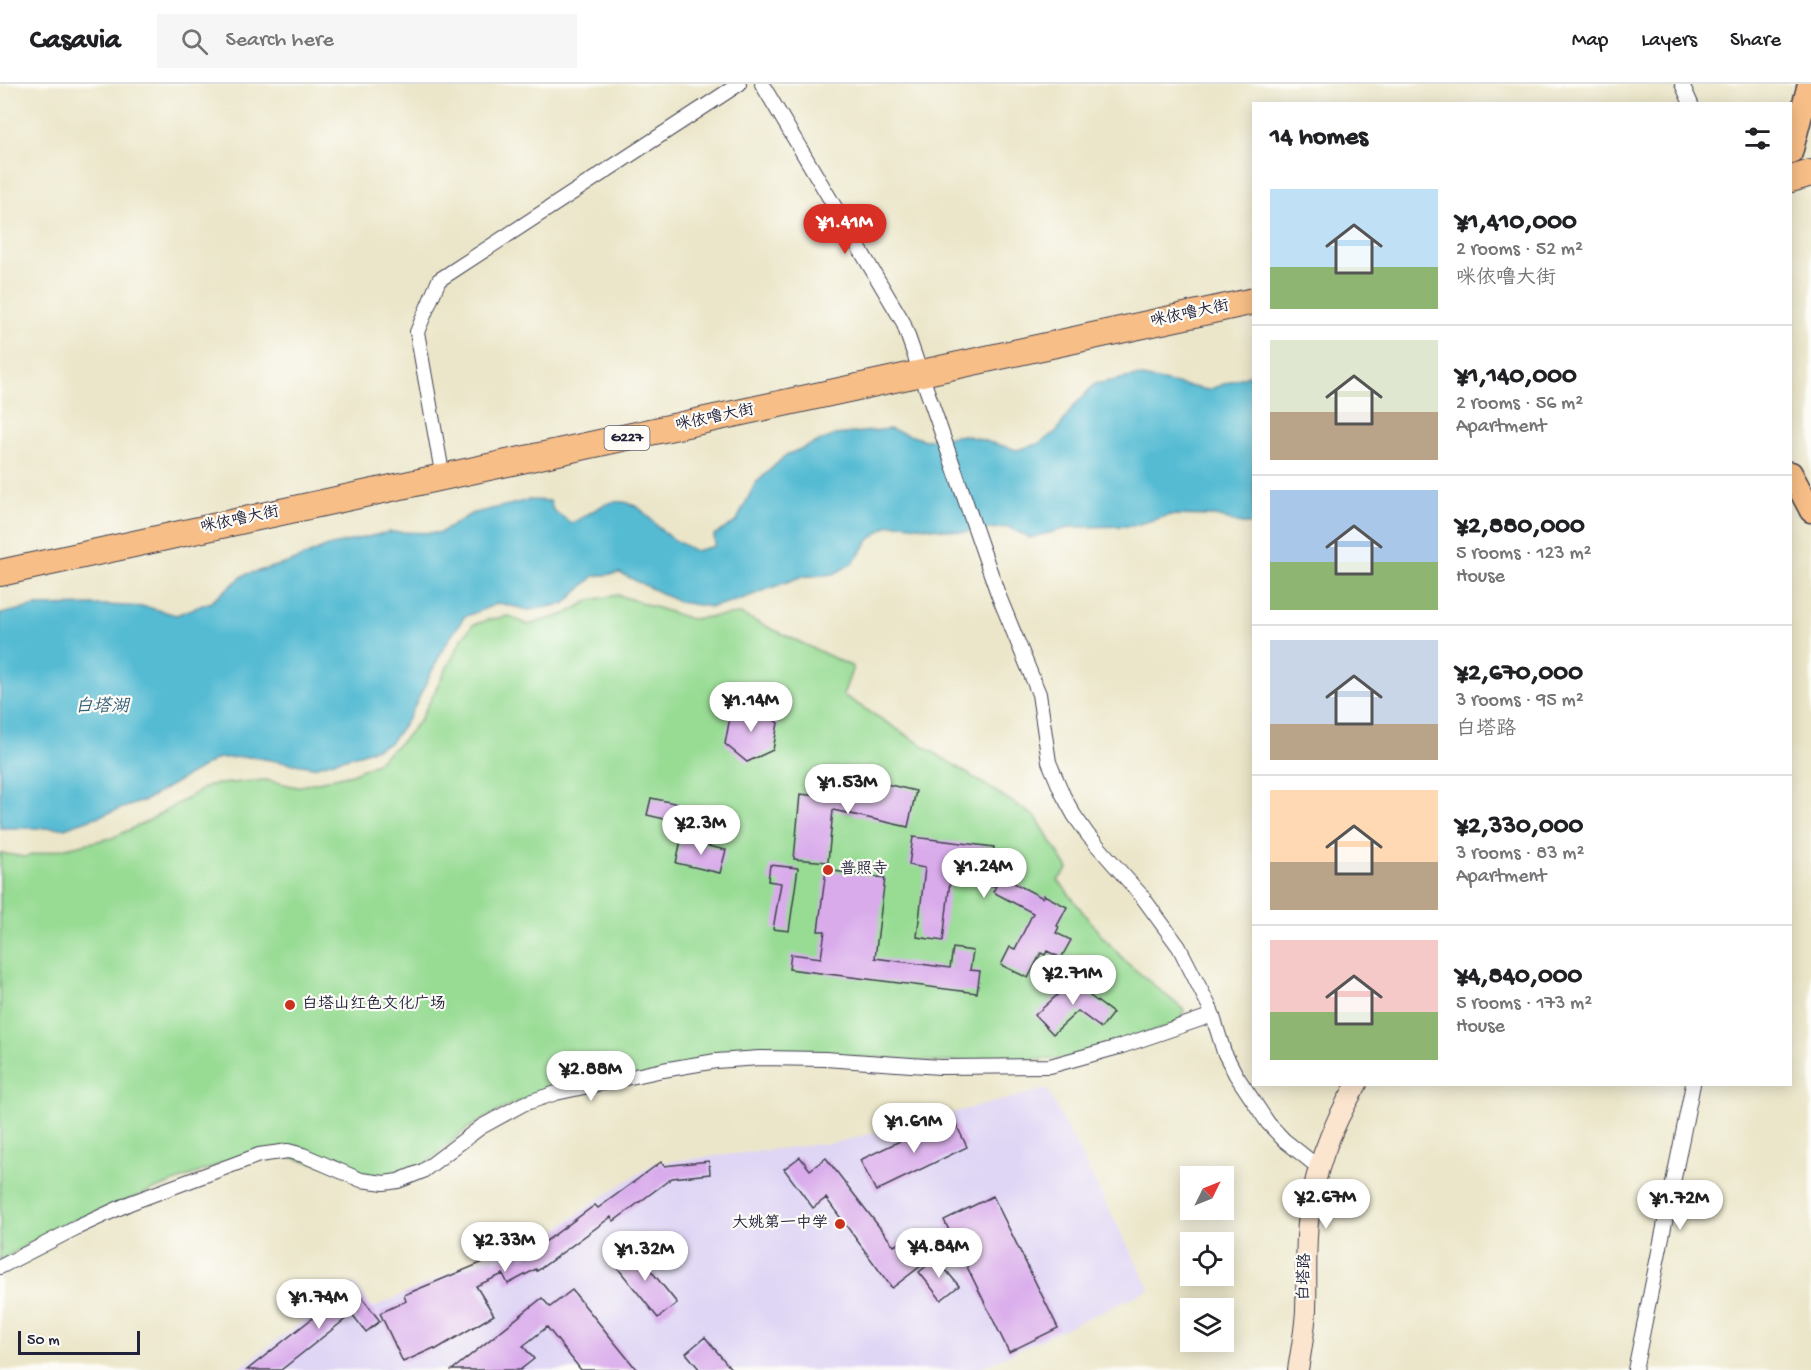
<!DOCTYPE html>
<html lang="en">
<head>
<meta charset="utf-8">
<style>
  body { margin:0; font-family:"Gochi Hand","LXGW WenKai TC",sans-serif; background:#f6f6f6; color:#202124; height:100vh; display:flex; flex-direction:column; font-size:22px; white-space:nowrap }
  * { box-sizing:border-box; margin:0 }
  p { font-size:20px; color:#757577 }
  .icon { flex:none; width:33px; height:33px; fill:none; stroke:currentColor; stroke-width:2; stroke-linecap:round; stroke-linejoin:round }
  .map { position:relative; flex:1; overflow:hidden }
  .drawer { position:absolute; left:1252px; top:18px; width:540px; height:984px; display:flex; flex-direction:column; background:#fff; border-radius:0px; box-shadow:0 3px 15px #0003 }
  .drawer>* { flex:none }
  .needle { width:39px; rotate:47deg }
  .buttons { position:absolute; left:1180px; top:1082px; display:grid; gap:12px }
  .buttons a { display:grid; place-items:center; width:54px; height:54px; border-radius:0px; background:#fff; box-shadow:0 3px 15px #0003; font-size:30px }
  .scale { position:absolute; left:18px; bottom:15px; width:122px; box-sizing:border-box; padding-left:6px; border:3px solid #22223b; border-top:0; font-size:16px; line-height:21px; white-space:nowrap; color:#22223b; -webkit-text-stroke:4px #fdfcf7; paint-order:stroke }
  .price { position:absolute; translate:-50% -51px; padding:0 14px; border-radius:21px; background:#fff; color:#222; font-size:20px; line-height:39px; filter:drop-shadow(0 2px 3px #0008) }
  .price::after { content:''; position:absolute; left:50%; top:36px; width:18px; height:14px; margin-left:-9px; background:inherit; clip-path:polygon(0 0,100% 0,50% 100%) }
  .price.on { background:#d93025; color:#fff }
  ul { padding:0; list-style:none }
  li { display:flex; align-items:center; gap:18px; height:150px; padding:0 18px }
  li+li { border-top:2px solid #e0e0e0 }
  li span { display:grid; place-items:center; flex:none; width:168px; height:120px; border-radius:0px; color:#555 }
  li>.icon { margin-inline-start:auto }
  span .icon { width:72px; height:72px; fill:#fffc; stroke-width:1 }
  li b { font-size:26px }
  h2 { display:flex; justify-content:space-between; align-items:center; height:72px; padding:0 18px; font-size:26px }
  header { display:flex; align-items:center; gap:36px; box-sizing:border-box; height:84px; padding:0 30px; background:#fff; border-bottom:2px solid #e0e0e0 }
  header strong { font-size:28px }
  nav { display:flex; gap:33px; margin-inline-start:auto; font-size:21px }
  .search { width:420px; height:54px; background:#f6f6f6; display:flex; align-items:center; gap:15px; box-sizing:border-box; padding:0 21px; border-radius:0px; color:#757577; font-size:22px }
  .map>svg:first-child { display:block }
  .built { fill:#dfd5f5 }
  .green { fill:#98dc94; stroke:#5d7f68; stroke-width:1.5 }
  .water { fill:#55bbd3; stroke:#3c6e87; stroke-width:1.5 }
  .building { fill:#d9abeb }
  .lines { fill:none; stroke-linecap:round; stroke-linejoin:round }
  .street-casing { stroke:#403f50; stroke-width:16 }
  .secondary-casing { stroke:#403f50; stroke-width:22 }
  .primary-casing { stroke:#403f50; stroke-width:25 }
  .highway-casing { stroke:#403f50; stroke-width:28 }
  .street { stroke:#fff; stroke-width:14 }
  .secondary { stroke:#fce5cf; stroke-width:20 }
  .primary { stroke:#f7be87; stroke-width:22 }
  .highway { stroke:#f7be87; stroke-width:26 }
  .poi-dot { fill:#c8321e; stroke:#fdfcf7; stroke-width:2 }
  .labels { text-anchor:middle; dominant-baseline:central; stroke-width:4.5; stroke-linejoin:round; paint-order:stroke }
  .shield { fill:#fdfcf7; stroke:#646373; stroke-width:1.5 }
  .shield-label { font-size:15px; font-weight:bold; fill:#22223b }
  .street-label { font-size:16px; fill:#22223b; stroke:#fdfcf7 }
  .poi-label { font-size:16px; fill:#22223b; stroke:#fdfcf7; text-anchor:start }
  .water-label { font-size:18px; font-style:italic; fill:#365f78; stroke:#fdfcf7 }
</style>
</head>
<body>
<header>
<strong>Casavia</strong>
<div class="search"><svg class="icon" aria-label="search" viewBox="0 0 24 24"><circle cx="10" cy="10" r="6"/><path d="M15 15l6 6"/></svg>Search here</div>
<nav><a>Map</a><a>Layers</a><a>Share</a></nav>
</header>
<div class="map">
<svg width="1811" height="1286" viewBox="0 0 1811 1286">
  <rect width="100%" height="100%" fill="#fdfcf7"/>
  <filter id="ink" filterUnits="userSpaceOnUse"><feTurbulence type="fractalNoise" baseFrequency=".0167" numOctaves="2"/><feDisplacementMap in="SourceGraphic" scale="12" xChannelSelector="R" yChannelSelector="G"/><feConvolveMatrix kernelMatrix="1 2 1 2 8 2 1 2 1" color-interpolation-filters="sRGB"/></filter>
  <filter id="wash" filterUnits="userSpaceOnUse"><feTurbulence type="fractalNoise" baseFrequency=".008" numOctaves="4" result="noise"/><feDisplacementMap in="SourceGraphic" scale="24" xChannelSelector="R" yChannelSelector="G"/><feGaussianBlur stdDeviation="1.35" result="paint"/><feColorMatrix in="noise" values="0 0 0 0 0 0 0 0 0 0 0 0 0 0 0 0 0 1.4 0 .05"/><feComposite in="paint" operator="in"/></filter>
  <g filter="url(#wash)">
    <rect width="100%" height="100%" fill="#ebe6c9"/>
    <path class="built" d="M1047 1005 1150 1205 976 1286H237L353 1199 373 1224 512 1161 521 1171 593 1119 655 1079 838 1058Z"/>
    <path class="green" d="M618 511 691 535 740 530 853 583 843 611 1036 733 1068 785 1058 796 1100 850 1127 879 1184 926 1178 940 1062 975 937 978 774 968 514 1019 466 1045 431 1076 407 1090 386 1095 257 1066 70 1138 13 1169 0 1177V769L24 773 112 754 148 737 209 701 266 696 297 703 352 690 376 679 403 656 420 636 463 553 473 541 488 536 509 532 528 541 566 530 590 516Z"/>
    <path class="water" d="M1254 289V440H1241L1216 432 1170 431 1132 442 1072 443 1030 454 1008 443 963 448 903 440 889 441 870 455 853 479 834 490 800 493 739 516 711 523 679 518 620 489 594 492 564 520 529 526 499 519 464 533 444 563 408 635 390 659 363 669 313 683 252 673 218 674 146 716 64 744H0V530L36 522 105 521 147 523 176 531 211 518 244 491 291 478 328 462 389 448 440 449 471 430 529 416 550 417 553 426 571 439C585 434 599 420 613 418 642 415 648 437 667 451 676 457 686 462 695 467L715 462 714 451 736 438 755 400 786 371 835 351 890 345 925 356 964 351 1017 366 1038 360 1057 347 1073 323 1095 300 1137 292 1208 306Z"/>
    <g id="blocks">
      <path class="building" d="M753 620 778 639 773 666 747 678 725 660 730 633Z
        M860 694 916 707 908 743 833 726 828 778 794 775 800 710 855 716Z
        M651 714 698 724 694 742 647 731Z
        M913 753 994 763 991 787 1043 814 1044 811 1067 823 1057 842 1059 843 1056 849 1071 856 1061 874 1047 867 1045 871 1041 869 1028 894 1001 881 1010 863 1015 865 1033 829 993 808 996 802 950 797 943 857 917 853 925 784 909 781Z
        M681 756 726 766 720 789 676 779Z
        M770 781 798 784 789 847 773 845 781 799 768 797Z
        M826 786 885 794 875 874 950 884 953 864 973 867 970 886 980 887 977 909 789 885 791 870 821 874 825 847H818Z
        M1075 888 1094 908 1090 912 1113 929 1101 944 1078 927 1053 950 1035 931 1064 905 1061 901Z
        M952 1032 967 1063 876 1107 860 1076Z
        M800 1073 810 1086 826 1074 894 1162 903 1157 922 1181 892 1204 826 1114 813 1124 784 1085Z
        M709 1077 710 1090 672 1094 614 1137 611 1133 537 1187 536 1185 508 1200 503 1190 476 1202 494 1231 435 1266 434 1264 403 1278 380 1229 406 1217 404 1211 493 1174 495 1178 519 1166 523 1174 595 1121 598 1124 661 1078 664 1082Z
        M993 1112 1058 1244 1009 1268 944 1136Z
        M631 1162 677 1219 658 1234 612 1177Z
        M936 1174 959 1202 941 1216 919 1188Z
        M353 1202 380 1237 366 1248 352 1230 281 1286H247Z
        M572 1206 637 1286H581L547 1243 523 1262 534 1275 520 1286H452L542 1214 550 1223Z
        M705 1253 732 1286H700L686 1269Z"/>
    </g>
  </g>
  <g filter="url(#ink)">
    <use href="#blocks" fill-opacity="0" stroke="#403f50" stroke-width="1.5"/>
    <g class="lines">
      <defs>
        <path id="street" d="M762 0 903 238 998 510 1039 610 1049 678 1063 711 1074 731 1088 751 1141 811 1179 863 1211 926 1224 968 1236 991 1268 1039 1284 1056 1318 1083
          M1682 0 1691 20
          M443 394 417 248 439 196 739 0
          M0 1183 76 1144 130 1119 259 1071 288 1067 303 1071 361 1096 384 1099 398 1097 423 1087 481 1043 523 1020 556 1009 663 986 716 977 760 974 825 975 940 983 1050 982 1122 962 1213 931
          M1635 1286 1693 1000"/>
        <path id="secondary" d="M1298 1286C1301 1267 1305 1246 1306 1226 1307 1197 1305 1168 1308 1139 1313 1089 1331 1043 1357 1000"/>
        <path id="primary" d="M1791 69 1809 0
          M1791 389 1811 427"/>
        <path id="highway" d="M1791 95 1811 89
          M0 489 1254 217"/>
      </defs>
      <use href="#street" class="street-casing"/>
      <use href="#secondary" class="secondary-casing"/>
      <use href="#primary" class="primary-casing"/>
      <use href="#highway" class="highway-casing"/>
      <use href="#street" class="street"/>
      <use href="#secondary" class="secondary"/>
      <use href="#primary" class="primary"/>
      <use href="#highway" class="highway"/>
    </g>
  </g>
  <g class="poi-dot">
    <circle cx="828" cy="786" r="6"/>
    <circle cx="290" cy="921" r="6"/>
    <circle cx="840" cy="1140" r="6"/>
  </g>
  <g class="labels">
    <rect class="shield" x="604.5" y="342" width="45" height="24" rx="4.5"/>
    <g class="shield-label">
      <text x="627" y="354">G227</text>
    </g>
    <g class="street-label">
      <text transform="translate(1190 231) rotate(-12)">咪依噜大街</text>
      <text transform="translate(715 335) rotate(-12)">咪依噜大街</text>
      <text transform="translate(240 437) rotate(-12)">咪依噜大街</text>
      <text transform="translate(1306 1193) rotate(-89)">白塔路</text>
    </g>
    <g class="poi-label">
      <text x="840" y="786">普照寺</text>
      <text x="302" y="921">白塔山红色文化广场</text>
      <text x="828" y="1140" text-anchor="end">大姚第一中学</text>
    </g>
    <g class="water-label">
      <text x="102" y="623">白塔湖</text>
    </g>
  </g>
</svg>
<div class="buttons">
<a><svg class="needle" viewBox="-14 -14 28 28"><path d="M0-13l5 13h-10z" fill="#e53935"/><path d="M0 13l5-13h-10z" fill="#757577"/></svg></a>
<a><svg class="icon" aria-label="locate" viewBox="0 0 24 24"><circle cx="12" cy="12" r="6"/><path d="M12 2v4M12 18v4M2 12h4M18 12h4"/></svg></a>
<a><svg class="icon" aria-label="layers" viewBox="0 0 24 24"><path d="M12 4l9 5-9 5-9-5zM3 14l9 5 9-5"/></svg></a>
</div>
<div class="scale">50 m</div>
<b class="price on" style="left:845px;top:171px">¥1.41M</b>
<b class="price" style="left:751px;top:649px">¥1.14M</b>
<b class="price" style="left:848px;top:731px">¥1.53M</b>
<b class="price" style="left:701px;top:772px">¥2.3M</b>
<b class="price" style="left:984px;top:815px">¥1.24M</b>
<b class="price" style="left:1073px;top:922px">¥2.71M</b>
<b class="price" style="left:591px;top:1018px">¥2.88M</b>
<b class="price" style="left:914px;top:1070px">¥1.61M</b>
<b class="price" style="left:1326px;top:1146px">¥2.67M</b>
<b class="price" style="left:1680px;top:1147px">¥1.72M</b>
<b class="price" style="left:505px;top:1189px">¥2.33M</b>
<b class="price" style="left:939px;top:1195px">¥4.84M</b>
<b class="price" style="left:645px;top:1198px">¥1.32M</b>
<b class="price" style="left:319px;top:1246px">¥1.74M</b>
<section class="drawer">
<h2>14 homes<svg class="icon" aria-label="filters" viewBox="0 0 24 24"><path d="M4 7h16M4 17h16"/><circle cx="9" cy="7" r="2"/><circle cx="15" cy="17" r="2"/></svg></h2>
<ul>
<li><span style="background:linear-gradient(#bfe0f5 65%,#8fb573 0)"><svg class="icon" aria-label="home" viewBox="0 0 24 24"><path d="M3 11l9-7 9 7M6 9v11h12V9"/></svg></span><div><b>¥1,410,000</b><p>2 rooms · 52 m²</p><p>咪依噜大街</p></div></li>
<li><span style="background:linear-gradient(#dfe7d0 60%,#b9a48a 0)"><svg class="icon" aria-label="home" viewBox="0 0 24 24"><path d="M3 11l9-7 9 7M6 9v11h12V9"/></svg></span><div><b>¥1,140,000</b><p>2 rooms · 56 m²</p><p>Apartment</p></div></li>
<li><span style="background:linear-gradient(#a9c7e8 60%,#8fb573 0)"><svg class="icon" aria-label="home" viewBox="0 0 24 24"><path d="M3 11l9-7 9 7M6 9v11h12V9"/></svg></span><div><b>¥2,880,000</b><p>5 rooms · 123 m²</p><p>House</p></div></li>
<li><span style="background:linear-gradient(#c9d6e8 70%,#b9a48a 0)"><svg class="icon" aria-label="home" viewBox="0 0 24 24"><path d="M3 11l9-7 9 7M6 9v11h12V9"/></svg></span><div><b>¥2,670,000</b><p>3 rooms · 95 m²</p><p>白塔路</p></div></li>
<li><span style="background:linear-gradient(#ffd9b3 60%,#b9a48a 0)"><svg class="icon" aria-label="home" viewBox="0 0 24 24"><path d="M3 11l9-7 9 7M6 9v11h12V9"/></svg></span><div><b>¥2,330,000</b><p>3 rooms · 83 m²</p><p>Apartment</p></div></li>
<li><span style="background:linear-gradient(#f6c9c9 60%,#8fb573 0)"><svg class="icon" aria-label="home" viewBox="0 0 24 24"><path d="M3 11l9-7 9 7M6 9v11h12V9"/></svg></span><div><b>¥4,840,000</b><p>5 rooms · 173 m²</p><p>House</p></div></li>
</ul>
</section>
</div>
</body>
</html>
